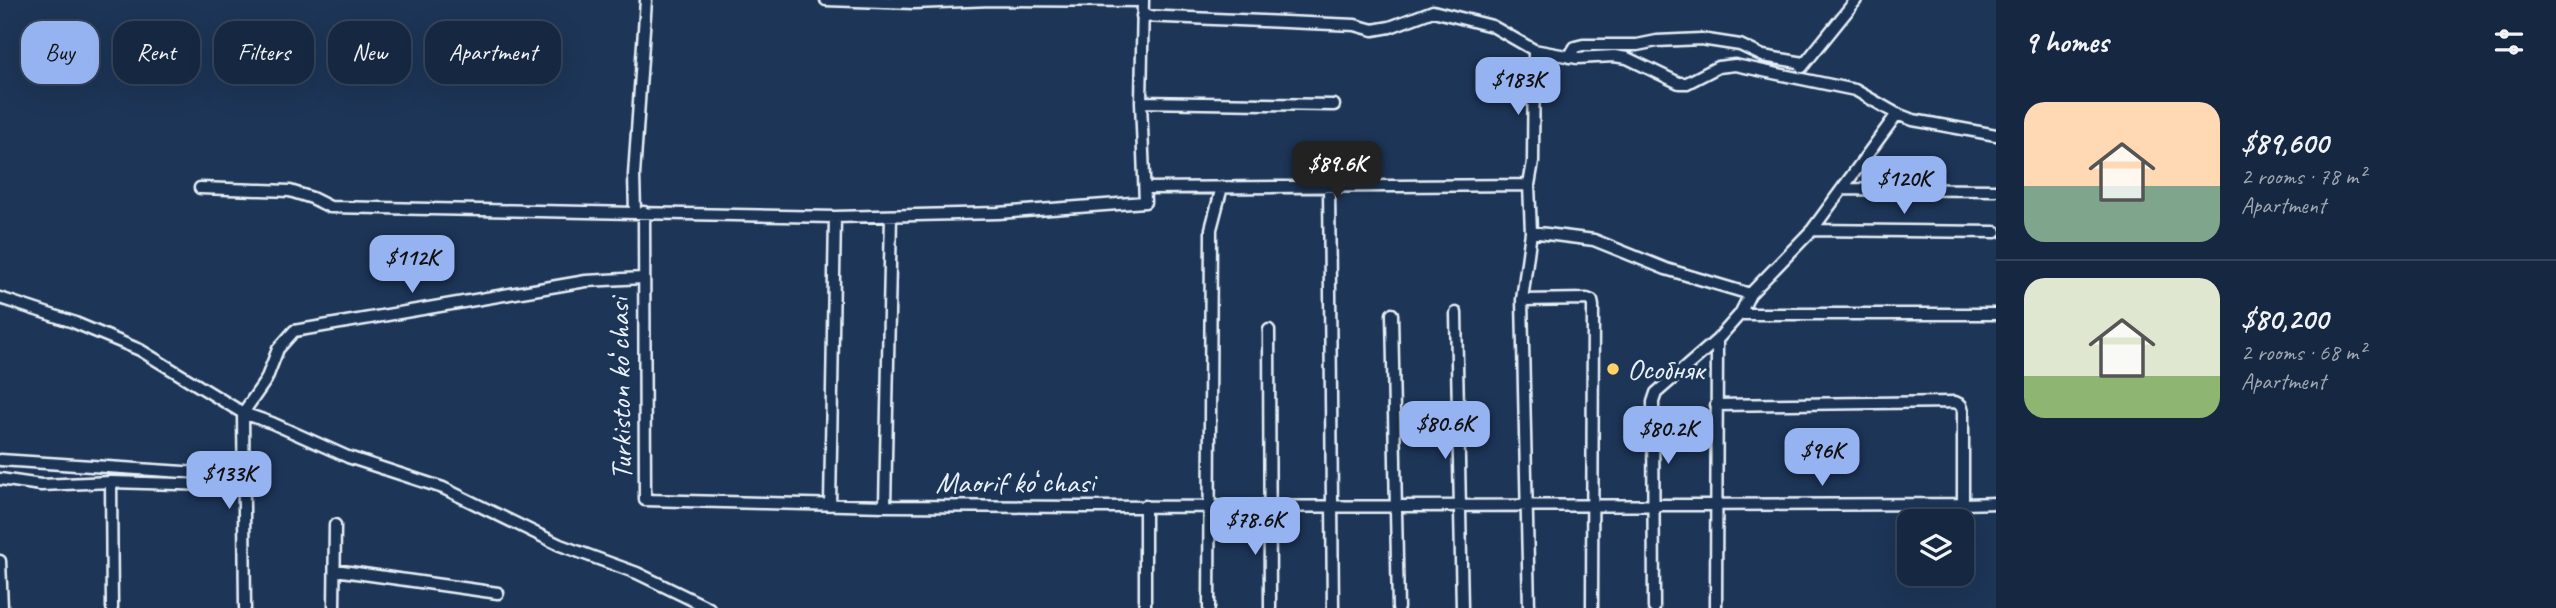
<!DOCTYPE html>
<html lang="en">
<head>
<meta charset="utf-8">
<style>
  body { margin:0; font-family:Caveat,sans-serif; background:#23344c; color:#f1f3f6; height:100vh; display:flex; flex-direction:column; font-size:26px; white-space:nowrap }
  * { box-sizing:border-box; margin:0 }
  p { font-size:23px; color:#9ea6b1 }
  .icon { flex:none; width:38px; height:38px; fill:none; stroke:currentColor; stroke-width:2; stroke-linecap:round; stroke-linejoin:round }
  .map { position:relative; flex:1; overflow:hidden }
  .side { display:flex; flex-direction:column; background:#162841; width:560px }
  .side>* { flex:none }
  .top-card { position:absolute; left:21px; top:21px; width:665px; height:63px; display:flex; gap:14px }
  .fabs { position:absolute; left:1897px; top:509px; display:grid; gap:14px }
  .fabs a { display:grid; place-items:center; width:77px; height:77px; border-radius:14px; background:#162841; box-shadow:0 7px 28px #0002,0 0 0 2px #35445a; font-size:35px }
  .price { position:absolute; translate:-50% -60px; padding:0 16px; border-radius:14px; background:#95b2f1; color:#111; font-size:23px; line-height:46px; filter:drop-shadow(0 2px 4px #0008) }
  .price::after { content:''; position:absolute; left:50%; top:42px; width:21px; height:16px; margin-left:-10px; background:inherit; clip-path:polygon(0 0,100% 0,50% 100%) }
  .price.active { background:#222; color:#fff }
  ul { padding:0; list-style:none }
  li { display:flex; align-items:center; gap:21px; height:175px; padding:0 28px }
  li+li { border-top:2px solid #35445a }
  li span { display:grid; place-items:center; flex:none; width:196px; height:140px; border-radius:21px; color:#555 }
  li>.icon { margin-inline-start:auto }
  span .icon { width:84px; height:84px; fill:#fffc; stroke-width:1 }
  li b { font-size:30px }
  h2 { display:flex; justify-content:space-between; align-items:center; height:84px; padding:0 28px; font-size:30px }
  .chip { padding:0 24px; border-radius:21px; background:#162841; box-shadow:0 7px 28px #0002,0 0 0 2px #35445a; font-size:24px; line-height:63px }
  .chip.active { background:#95b2f1; color:#111 }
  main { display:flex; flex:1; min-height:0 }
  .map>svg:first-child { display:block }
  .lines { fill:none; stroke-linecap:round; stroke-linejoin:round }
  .minor-casing { stroke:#e8f1f8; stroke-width:15 }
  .minor { stroke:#1d3557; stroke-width:10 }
  .poi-dot { fill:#ffd166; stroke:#1d3557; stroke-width:2.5 }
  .labels { text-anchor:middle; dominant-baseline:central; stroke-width:6; stroke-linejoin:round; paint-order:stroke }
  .poi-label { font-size:30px; fill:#e8f1f8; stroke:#1d3557; text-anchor:start }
  .street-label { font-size:30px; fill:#e8f1f8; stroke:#1d3557 }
</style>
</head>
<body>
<main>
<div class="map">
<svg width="1996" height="608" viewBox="0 0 1996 608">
  <rect width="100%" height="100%" fill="#1d3557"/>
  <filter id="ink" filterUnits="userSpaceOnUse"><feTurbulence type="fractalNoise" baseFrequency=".0143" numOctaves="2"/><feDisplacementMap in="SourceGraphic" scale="14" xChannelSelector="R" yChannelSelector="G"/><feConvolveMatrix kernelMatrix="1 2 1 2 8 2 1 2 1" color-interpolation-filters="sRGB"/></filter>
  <g filter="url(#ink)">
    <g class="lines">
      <defs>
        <path id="minor" d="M826 0 914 3 992 0 1143 1
          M1142 16 1355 25 1373 30 1390 27 1433 11 1492 26 1534 50 1577 58 1614 56 1627 58 1679 83H1687L1718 67 1735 65 1855 90 1897 114
          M1569 57 1575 47 1583 45H1637L1657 41 1701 39 1740 45 1763 56 1804 63
          M1802 67 1856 0
          M1141 102 1334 105
          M1329 186 1333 608
          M200 188 290 191 312 198 330 207 835 217 998 213 1145 202 1141 102 1143 0
          M1145 188 1529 185
          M1844 189 1996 190
          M635 212 634 175 646 0
          M644 212 645 500 885 506 1083 507 1963 504V411L1961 405 1955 402 1716 405
          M1812 230 1996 232
          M1531 232 1594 240 1666 269 1750 294
          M0 298 73 322 140 350 243 413 272 423 348 457 443 488 560 545 637 573 709 608
          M1522 300 1587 299 1592 301 1593 306 1592 608
          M1456 313 1462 608
          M1392 314 1398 608
          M1740 314H1996
          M1269 330 1270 608
          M0 460 245 476
          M0 479 41 485 111 482 245 486
          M111 482 112 608
          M1963 504 1996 503
          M830 505 835 217
          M885 506 891 216
          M1145 506V608
          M0 561 2 608
          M335 570 498 593
          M245 608 243 413 266 380 278 349 294 331 586 281 643 278
          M334 608 335 525
          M1209 608 1211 229 1222 187
          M1529 608 1522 300 1531 232 1529 185 1533 162 1534 50
          M1654 608 1653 402 1656 393 1717 340
          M1716 608 1717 340 1740 314 1750 294 1812 230 1897 114 1913 120 1996 135"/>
      </defs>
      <use href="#minor" class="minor-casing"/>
      <use href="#minor" class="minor"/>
    </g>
  </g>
  <circle class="poi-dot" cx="1613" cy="369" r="7"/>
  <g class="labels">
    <g class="poi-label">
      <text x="1627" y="369">Особняк</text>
    </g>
    <g class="street-label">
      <text transform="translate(620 389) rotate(-91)">Turkiston koʻchasi</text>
      <text x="1015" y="482">Maorif koʻchasi</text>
    </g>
  </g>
</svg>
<div class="fabs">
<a><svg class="icon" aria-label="layers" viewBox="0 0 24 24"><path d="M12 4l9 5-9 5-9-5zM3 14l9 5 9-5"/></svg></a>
</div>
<b class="price" style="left:1518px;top:117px">$183K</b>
<b class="price active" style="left:1337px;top:201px">$89.6K</b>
<b class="price" style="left:1904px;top:216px">$120K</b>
<b class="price" style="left:412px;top:295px">$112K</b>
<b class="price" style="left:1445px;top:461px">$80.6K</b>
<b class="price" style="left:1668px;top:466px">$80.2K</b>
<b class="price" style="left:1822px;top:488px">$96K</b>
<b class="price" style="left:229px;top:511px">$133K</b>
<b class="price" style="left:1255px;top:557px">$78.6K</b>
<div class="top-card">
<a class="chip active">Buy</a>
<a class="chip">Rent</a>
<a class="chip">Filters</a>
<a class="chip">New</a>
<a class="chip">Apartment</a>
</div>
</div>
<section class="side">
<h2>9 homes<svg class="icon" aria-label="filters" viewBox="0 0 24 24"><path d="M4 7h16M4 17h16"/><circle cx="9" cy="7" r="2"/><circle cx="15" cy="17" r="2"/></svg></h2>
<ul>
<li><span style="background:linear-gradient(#ffd9b3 60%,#7fa58c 0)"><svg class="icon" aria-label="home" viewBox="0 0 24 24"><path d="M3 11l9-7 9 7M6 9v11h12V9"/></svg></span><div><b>$89,600</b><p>2 rooms · 78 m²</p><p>Apartment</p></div></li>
<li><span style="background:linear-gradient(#dfe7d0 70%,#8fb573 0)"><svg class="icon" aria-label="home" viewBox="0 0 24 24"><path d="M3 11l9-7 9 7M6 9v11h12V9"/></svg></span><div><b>$80,200</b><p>2 rooms · 68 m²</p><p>Apartment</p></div></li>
</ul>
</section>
</main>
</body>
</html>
